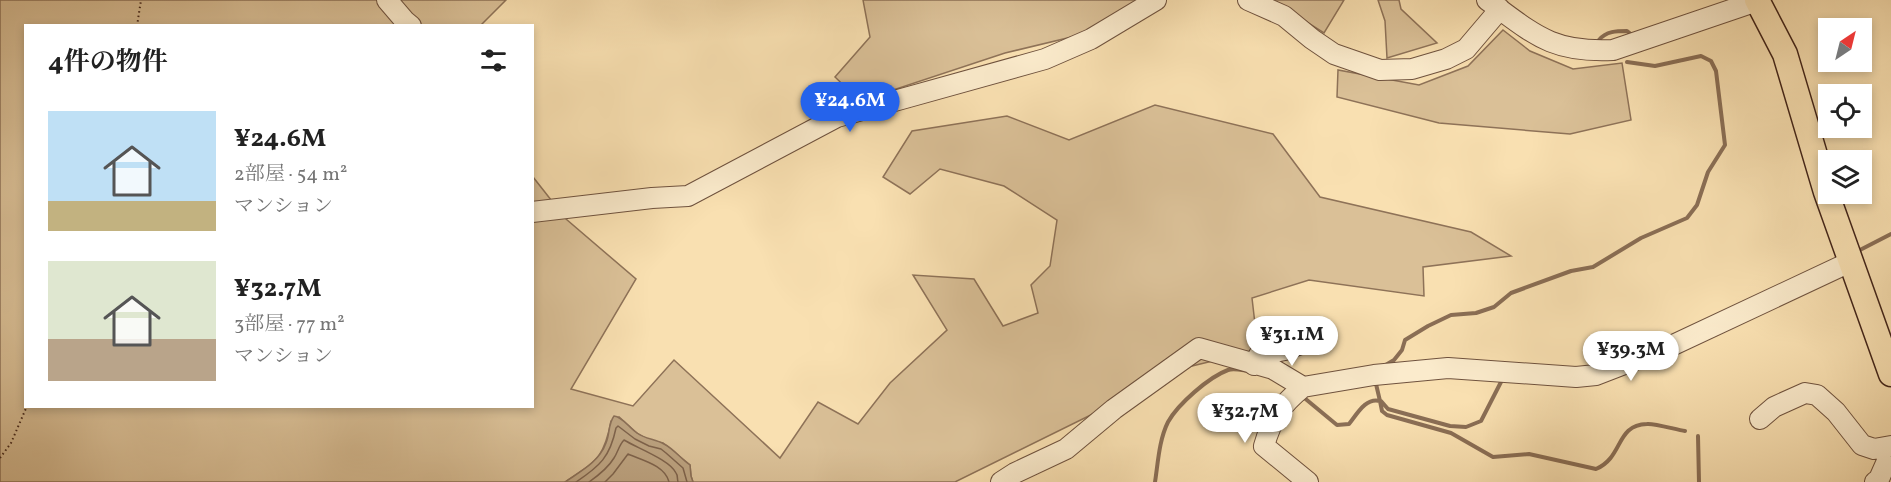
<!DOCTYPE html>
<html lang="ja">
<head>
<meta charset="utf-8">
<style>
  body { margin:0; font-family:Vollkorn,"Noto Serif JP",serif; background:#f2f2f2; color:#222; height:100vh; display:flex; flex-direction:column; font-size:22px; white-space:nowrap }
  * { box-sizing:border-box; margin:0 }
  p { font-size:20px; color:#767676 }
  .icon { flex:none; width:33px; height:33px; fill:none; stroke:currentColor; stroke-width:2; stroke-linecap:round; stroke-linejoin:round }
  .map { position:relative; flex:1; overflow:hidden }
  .details { position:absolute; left:24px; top:24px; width:510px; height:384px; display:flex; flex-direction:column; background:#fff; border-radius:0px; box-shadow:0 3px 9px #0003 }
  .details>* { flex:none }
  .needle { width:39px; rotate:35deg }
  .fabs { position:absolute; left:1818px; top:18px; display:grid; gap:12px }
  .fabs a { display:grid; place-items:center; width:54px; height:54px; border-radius:0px; background:#fff; box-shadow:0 3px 9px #0003; font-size:30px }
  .price { position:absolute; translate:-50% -51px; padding:0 14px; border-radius:21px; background:#fff; color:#222; font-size:20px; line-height:39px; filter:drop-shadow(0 2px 3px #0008) }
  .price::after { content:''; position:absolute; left:50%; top:36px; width:18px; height:14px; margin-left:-9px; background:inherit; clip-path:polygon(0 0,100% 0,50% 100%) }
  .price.on { background:#2563eb; color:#fff }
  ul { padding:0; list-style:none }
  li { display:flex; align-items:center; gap:18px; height:150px; padding:0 24px }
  li span { display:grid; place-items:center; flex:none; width:168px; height:120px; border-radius:0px; color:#555 }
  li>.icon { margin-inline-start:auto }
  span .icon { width:72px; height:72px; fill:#fffc; stroke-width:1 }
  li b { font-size:26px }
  h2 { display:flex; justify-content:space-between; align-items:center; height:72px; padding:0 24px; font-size:26px }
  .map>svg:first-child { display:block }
  .green { fill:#dac097; stroke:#8e7258; stroke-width:1.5 }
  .water { fill:#baa07d; stroke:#8a6e55; stroke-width:1.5 }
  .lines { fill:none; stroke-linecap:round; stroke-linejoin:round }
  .shore { stroke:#7e624a; stroke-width:1.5 }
  .stream { stroke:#8a6e55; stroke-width:4 }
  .minor-casing { stroke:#6f523e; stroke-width:22 }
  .major-casing { stroke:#412318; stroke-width:27 }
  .path { stroke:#412318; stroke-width:2; stroke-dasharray:1.5 3; stroke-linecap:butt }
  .minor { stroke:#fbebcc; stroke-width:20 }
  .major { stroke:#f9e0b1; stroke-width:24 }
</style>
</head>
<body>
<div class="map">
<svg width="1891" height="482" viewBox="0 0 1891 482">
  <rect width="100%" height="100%" fill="#f9e0b1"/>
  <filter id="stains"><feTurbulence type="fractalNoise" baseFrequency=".00333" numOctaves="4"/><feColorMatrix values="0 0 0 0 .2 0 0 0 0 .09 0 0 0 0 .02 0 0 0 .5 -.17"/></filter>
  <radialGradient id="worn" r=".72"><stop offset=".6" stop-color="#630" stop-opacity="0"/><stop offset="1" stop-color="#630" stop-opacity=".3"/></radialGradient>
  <path class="green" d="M0 0H506L481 25 26 26V406H532L533 177 566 219 636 279 571 389 633 406 674 360 780 458 818 402 858 424 890 383 947 330 913 275 974 279 1003 326 1038 313 1031 285 1050 266 1057 220 1004 186 940 169 910 194 883 177 912 131 1007 116 1069 140 1155 105 1273 134 1320 197 1471 232 1511 256 1423 267 1424 296 1309 280 1252 298 1258 350 1188 367 955 482H693L691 476 690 465 663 443 651 441 638 434 619 417 611 421C604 459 596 461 565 482H0Z
    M863 0H1144L1084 34 1005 53 860 101 835 77 870 37Z
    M1272 0H1344L1324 33Z
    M1378 0H1399L1401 9 1437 43 1387 58 1385 21Z
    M1503 30 1530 51 1573 69 1622 63 1631 120 1570 134 1439 123 1337 97 1338 70 1419 85 1468 66Z"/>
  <path class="water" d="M614 416C623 417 629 428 637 433 645 439 655 439 664 444 674 449 681 459 690 465L691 476 693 482H565C581 471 599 462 606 443 610 434 608 424 614 416Z"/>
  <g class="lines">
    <path class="shore" d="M576 482C600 466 610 457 616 428L618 426 635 439 649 446 661 449 666 453 683 468 687 482
      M589 482C599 475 608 468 614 458 618 452 619 445 624 440 637 448 670 460 676 473 678 475 677 479 678 482
      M605 482 613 474 628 454C641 460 665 465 669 482"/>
    <path class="stream" d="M1599 40C1606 31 1617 31 1627 31L1632 35
      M1858 251 1891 234
      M1384 366 1394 360 1402 350 1405 340 1428 326 1451 315 1476 313 1494 307 1511 293 1571 271 1593 267 1641 238 1687 218 1697 205 1708 172 1725 145 1716 71 1711 61 1701 56 1655 66 1627 62
      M1302 396 1337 425 1349 424C1357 414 1366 397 1380 401L1376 384 1377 380
      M1380 401 1382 411 1387 415 1451 433 1493 457 1529 454 1596 469C1624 457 1615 425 1647 424 1654 423 1677 430 1685 431
      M1381 401 1388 409 1450 426 1466 427 1481 421 1502 380
      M1698 436 1699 482
      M1155 482C1158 463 1159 440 1168 422 1178 404 1209 377 1228 370 1234 368 1241 370 1247 371"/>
    <defs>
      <path id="minor" d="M387 0 405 21 411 26
        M1248 0 1284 16 1312 39 1334 54 1380 70 1412 69 1446 59 1466 49 1500 9
        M1487 0C1534 34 1551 53 1613 50L1757 1
        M532 212 652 198 688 196 837 117 1045 59 1091 39 1156 0
        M1254 365 1259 355 1285 350 1306 342
        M1303 387C1281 405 1272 418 1264 446L1308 482
        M1760 419 1774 407 1805 393 1817 395 1836 412 1862 445 1874 449 1891 446
        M1001 482 1015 473 1066 449 1114 409 1199 348 1273 369 1303 387 1374 375 1448 368 1576 377 1596 375 1671 346 1850 262
        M1875 482 1879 479 1891 452"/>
      <path id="major" d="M1757 0 1785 54 1826 192 1891 374"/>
    </defs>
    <use href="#minor" class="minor-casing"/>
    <use href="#major" class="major-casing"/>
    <path class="path" d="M137 26 141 0
      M0 458 11 443 27 406"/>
    <use href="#minor" class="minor"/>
    <use href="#major" class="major"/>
  </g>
  <rect width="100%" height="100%" filter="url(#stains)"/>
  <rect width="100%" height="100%" fill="url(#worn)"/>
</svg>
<div class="fabs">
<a><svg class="needle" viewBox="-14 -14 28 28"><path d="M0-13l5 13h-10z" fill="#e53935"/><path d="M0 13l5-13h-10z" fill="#767676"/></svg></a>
<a><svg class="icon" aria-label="locate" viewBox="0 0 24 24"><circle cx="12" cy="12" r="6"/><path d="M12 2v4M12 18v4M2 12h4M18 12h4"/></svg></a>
<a><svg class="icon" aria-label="layers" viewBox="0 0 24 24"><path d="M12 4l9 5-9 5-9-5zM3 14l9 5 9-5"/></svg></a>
</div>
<b class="price on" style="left:850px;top:133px">¥24.6M</b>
<b class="price" style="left:1292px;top:367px">¥31.1M</b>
<b class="price" style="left:1631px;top:382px">¥39.3M</b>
<b class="price" style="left:1245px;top:444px">¥32.7M</b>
<section class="details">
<h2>4件の物件<svg class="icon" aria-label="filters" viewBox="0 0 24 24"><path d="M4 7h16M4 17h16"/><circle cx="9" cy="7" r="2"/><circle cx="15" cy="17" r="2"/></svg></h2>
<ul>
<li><span style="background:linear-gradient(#bfe0f5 75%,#c2b280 0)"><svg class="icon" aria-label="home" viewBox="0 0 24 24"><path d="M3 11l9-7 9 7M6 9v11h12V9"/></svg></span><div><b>¥24.6M</b><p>2部屋 · 54 m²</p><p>マンション</p></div></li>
<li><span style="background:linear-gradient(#dfe7d0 65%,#b9a48a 0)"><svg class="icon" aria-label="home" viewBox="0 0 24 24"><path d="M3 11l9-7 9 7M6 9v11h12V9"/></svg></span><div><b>¥32.7M</b><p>3部屋 · 77 m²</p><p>マンション</p></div></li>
</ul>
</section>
</div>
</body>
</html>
